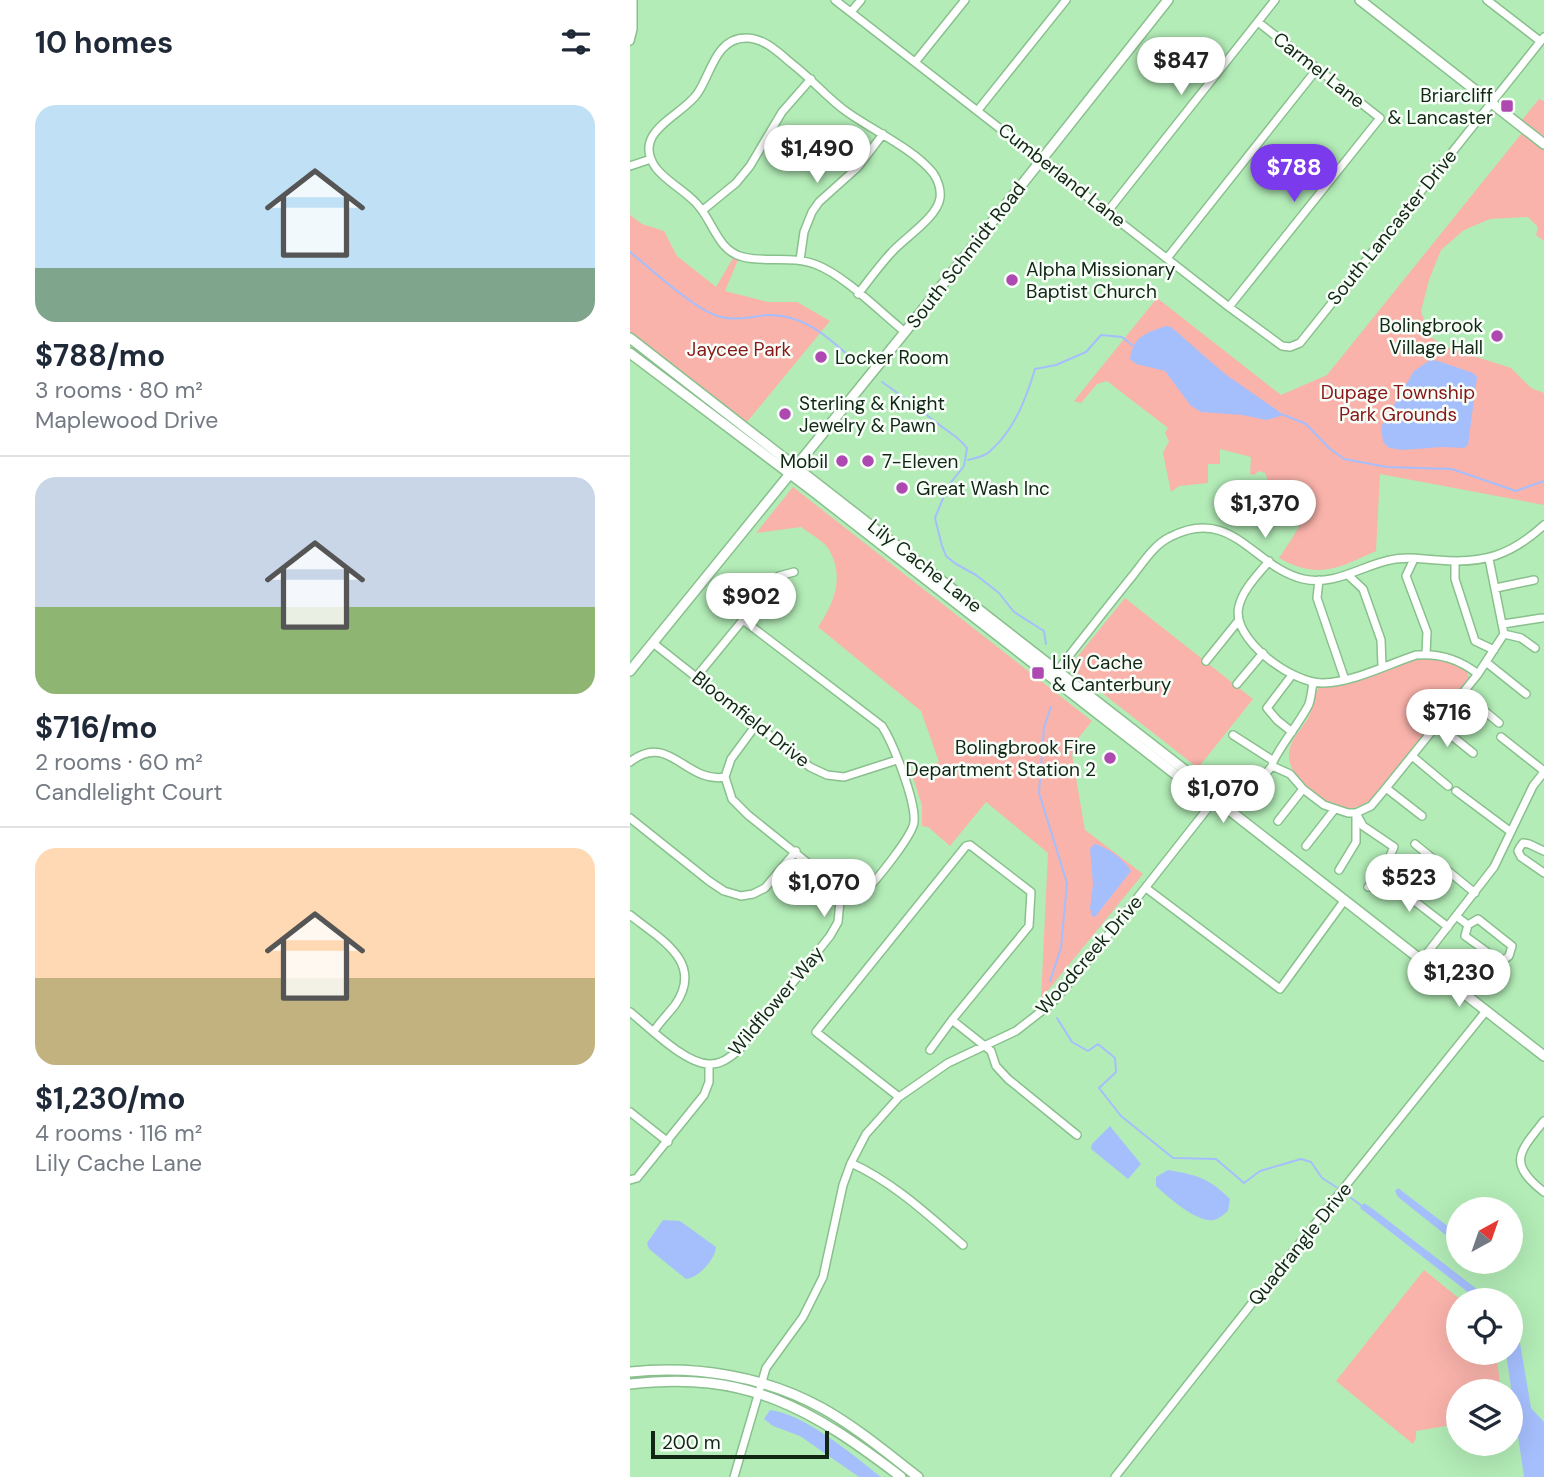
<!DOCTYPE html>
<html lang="en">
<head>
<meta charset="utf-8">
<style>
  body { margin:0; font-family:"DM Sans",sans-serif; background:#f6f6f7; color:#1f2937; height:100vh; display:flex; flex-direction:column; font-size:26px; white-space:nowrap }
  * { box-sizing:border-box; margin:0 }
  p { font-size:23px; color:#747a83 }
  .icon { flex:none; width:38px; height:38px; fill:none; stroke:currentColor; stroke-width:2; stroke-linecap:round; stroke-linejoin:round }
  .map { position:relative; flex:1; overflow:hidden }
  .panel { display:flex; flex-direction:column; background:#fff; width:630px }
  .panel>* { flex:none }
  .needle { width:46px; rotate:40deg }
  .tools { position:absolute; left:816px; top:1197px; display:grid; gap:14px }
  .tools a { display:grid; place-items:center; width:77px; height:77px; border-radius:50%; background:#fff; box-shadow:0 7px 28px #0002; font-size:35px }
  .scale { position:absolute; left:21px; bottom:18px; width:178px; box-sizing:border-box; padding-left:7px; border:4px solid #112714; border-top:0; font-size:19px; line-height:24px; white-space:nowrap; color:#112714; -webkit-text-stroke:5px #f8fef8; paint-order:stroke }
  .price { position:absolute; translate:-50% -60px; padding:0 16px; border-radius:24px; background:#fff; color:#222; font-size:23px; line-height:46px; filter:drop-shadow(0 2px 4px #0008) }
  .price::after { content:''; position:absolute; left:50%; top:42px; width:21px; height:16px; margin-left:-10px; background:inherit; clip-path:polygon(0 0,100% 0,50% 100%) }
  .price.selected { background:#7c3aed; color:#fff }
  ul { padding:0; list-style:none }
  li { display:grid; align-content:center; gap:14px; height:371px; padding:0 35px }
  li+li { border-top:2px solid #e0e1e3 }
  li span { display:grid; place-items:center; height:217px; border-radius:21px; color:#555 }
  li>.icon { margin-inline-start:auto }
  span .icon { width:126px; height:126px; fill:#fffc; stroke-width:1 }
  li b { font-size:30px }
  h2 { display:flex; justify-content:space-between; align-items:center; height:84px; padding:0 35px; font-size:30px }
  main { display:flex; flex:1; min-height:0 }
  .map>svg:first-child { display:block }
  .green { fill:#f9b3ab }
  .water { fill:#a5bffd }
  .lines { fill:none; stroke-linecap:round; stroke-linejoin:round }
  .stream { stroke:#a5bffd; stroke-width:2 }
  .minor-casing { stroke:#89c08d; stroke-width:10 }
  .tertiary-casing { stroke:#89c08d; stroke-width:12 }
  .minor { stroke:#fff; stroke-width:7 }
  .tertiary { stroke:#fff; stroke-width:9 }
  .poi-dot { fill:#ad49b0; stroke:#f8fef8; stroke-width:2.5 }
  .labels { text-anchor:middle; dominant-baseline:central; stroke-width:5; stroke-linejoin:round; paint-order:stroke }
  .street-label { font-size:19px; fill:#112714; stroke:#f8fef8 }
  .poi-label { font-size:19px; fill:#112714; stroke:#f8fef8; text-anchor:start }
  .park-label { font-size:19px; fill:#871718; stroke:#f8fef8 }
</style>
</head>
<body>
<main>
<section class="panel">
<h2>10 homes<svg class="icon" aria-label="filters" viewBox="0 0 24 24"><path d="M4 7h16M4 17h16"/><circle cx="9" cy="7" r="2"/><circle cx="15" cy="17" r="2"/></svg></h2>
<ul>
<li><span style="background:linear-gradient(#bfe0f5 75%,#7fa58c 0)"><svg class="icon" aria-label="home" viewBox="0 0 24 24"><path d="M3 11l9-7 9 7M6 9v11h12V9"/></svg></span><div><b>$788/mo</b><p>3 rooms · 80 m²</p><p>Maplewood Drive</p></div></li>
<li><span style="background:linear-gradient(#c9d6e8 60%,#8fb573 0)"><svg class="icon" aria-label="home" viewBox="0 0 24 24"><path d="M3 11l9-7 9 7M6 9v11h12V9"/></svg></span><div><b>$716/mo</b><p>2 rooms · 60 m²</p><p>Candlelight Court</p></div></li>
<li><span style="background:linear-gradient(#ffd9b3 60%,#c2b280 0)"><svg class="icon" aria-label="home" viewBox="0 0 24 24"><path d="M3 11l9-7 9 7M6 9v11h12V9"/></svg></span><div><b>$1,230/mo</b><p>4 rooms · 116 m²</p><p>Lily Cache Lane</p></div></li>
</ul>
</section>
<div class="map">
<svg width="914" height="1477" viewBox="0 0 914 1477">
  <rect width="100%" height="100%" fill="#b3ecb7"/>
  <path class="green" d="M909 99 914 101V137L892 120Z
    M892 133 914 150V241L906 235 908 227 898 217 860 219 834 230 811 250 799 280 791 311 799 336 816 347 881 368 901 388 914 393V505L750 474 746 551C709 568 688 580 649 558 662 539 674 522 679 499L668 485H655L651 492 636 486 637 478 635 473 629 471 624 475 620 474 621 457 590 449V464H578V483L549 486 541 492 533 453 539 441 535 433 538 428 477 381 467 384 451 403 444 401 527 298 651 395 697 375Z
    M0 215 12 224 34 231 47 256 86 287 103 258 108 260 95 291 138 302H167L200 321 117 422 0 334Z
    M163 487 462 721 446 741 442 755 455 830 513 874 411 999 418 853 356 802 320 846 298 827 292 826V806L281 771 309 762 291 711 188 627C205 602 215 576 198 548 192 540 179 533 171 527L126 533Z
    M495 598 623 699 568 768 439 667Z
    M804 659H812L837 670 839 679 743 798C734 805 724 810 712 808 694 804 660 777 659 758 658 738 673 730 680 714 683 705 683 696 689 688L785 660Z
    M794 1270 831 1300H828V1353H866L871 1391H828V1424L786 1431V1438L783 1444 706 1381Z"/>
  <path class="water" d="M536 326 541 327 595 374 654 415 637 420 612 415 571 412 561 406 535 371 506 364 500 359C503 336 516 333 536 326Z
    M800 360 808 361 843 373 847 377 838 445 834 448 812 447 773 450 759 448 753 442 751 427 784 371Z
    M464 844C476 846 495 860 501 871L465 917 462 916 460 908 463 884 460 849Z
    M480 1126 511 1164 498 1179 461 1149 462 1144Z
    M538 1170C567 1175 579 1178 600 1199L598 1211C594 1214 589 1219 584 1220 567 1223 538 1197 526 1186V1177Z
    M768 1188 828 1234V1245L768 1197 765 1191Z
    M734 1203 743 1209 861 1300H848L730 1208Z
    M33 1220 50 1221 86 1247C85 1260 68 1278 56 1279L19 1249 17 1243Z
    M880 1316 888 1331 901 1408 914 1422V1477H894L876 1353H880Z
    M140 1410C175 1414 223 1455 251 1477H229L170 1436 143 1426 134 1419Z"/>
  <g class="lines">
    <path class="stream" d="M0 252C21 269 66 311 91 317 107 321 123 316 139 315 177 315 199 339 226 362
      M252 382C271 395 289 409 307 423 319 433 327 435 337 448L334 466 318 486 305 518 312 546 316 556 326 564 346 575 369 593 384 612 414 631 416 644
      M654 415 676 424 699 448 714 459 757 467 822 469 886 491 914 481
      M338 460C344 458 354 457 359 452 384 431 396 399 405 369L426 365 456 352 471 335 492 337 502 345
      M420 981 431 948 437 883 409 793 414 727 421 707
      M427 1018 442 1042 458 1051 468 1044 485 1058 486 1072 469 1088 491 1116 543 1158 586 1159 614 1183 630 1171 671 1159 681 1162 692 1178 706 1187
      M721 1198 732 1206"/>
    <defs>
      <path id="minor" d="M205 0 599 307 652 346 660 347 670 343 914 37
        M857 0 910 41
        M221 12 231 0
        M0 41 3 29V0
        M286 61 335 0
        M348 110 436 0
        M0 166 21 159
        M73 210 106 183 120 166 152 112 181 79
        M478 211 645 0
        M538 257 687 69
        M170 260 174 232 182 212 189 202 228 167 253 134
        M228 294C239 280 249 266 261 253 274 238 307 218 310 198 311 190 308 180 303 173 284 149 242 130 217 112 197 98 181 78 161 63 148 52 134 38 116 38 85 38 81 75 67 94 52 116 0 132 26 168 37 182 54 190 66 203 83 220 87 251 113 257 137 263 163 255 187 265 215 276 250 312 275 332
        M599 307 750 118 628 22
        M784 559 776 576 797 632 796 654
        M639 561C628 575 613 589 609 606 600 639 663 684 693 683 724 682 756 665 786 655 810 653 829 659 848 674
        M825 562V579L845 641 864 650
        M718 575 733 589 751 640 752 666
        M689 580 687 598 715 680
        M866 588 904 580
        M113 620 252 726C263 743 286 801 284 822 283 835 246 881 235 891 229 896 218 899 210 901
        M873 624 912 618
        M874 634 891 638 905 648
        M23 643 180 767 197 775 214 777 267 760
        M576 661 609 620
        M856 662 896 694
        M428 670C453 638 478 606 504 574 514 561 525 544 540 537 602 505 623 567 673 579 705 586 731 566 760 560 775 556 792 559 808 560 853 564 880 556 914 525
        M662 675 637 708 647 720 662 732
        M67 676 149 576 164 572
        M683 682C682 689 681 698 679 704 673 718 642 757 642 766L660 774 673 789 694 805 718 813H726L741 806 756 788 848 674 874 634 859 559
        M607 684 633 653
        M833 693 869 723
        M807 724 843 753
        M603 735 642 760
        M871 737 914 771
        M782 756 818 786
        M0 762C39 731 56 784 95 777
        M756 788 792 816
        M826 791 881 832
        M618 796 642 766
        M726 813 733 826 764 847 754 869 738 887
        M0 818 79 881 94 891 111 896 123 894 135 888 166 851
        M648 821 673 789
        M785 844 845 893
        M676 846 704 810
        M890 847 888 851 891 857 914 873
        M890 847 893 843 899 844 914 851
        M709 870 726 842V817
        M756 879 818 927
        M516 888 650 989 714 901
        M0 915C30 939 75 962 45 1005 38 1014 30 1022 24 1031
        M826 916 838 925 835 936 871 962 879 956 882 946 848 919 838 925
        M791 961 864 867 903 786 914 772
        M0 1012C20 1028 54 1063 79 1064 91 1065 100 1057 109 1050L200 936 208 922 210 901 204 884 118 815 102 799 95 777 101 759 126 725
        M322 1020 361 1051 366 1066 378 1079 447 1135
        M269 1097 186 1032 336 846 340 845 401 892 399 926 322 1020 300 1050
        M0 1112 38 1142
        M914 1121C889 1152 877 1163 914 1192
        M221 1163C263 1182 298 1215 333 1245
        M0 1180 7 1178 74 1095 79 1082V1064
        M104 1477 136 1368 173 1317 193 1277 213 1185 221 1163 236 1134 269 1097 318 1063 386 1031 422 1003 464 953 585 799
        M485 1477C607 1321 731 1166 856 1011"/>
      <path id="tertiary" d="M730 0 914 144
        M0 338 574 785 584 798
        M0 353 184 492 568 792 585 799 914 1056
        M0 671 275 332 538 0
        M0 1372C65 1365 134 1376 192 1408 226 1427 257 1453 288 1477
        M0 1384C117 1370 182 1409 271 1477"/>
    </defs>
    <use href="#minor" class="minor-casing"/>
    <use href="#tertiary" class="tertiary-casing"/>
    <use href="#minor" class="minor"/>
    <use href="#tertiary" class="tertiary"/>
  </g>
  <g class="poi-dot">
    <rect x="870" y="99" width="14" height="14" rx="3.5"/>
    <circle cx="382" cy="280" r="7"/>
    <circle cx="867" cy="336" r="7"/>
    <circle cx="191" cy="357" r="7"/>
    <circle cx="155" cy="414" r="7"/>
    <circle cx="212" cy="461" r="7"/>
    <circle cx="238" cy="461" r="7"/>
    <circle cx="272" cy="488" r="7"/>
    <rect x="401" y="666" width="14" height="14" rx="3.5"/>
    <circle cx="480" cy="758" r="7"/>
  </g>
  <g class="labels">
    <g class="street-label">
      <text transform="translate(689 70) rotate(38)">Carmel Lane</text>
      <text transform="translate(432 175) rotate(38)">Cumberland Lane</text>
      <text transform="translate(762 227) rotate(-51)">South Lancaster Drive</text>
      <text transform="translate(336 255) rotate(-52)">South Schmidt Road</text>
      <text transform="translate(295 566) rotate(38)">Lily Cache Lane</text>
      <text transform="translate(121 719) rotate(38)">Bloomfield Drive</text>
      <text transform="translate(459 955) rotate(-49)">Woodcreek Drive</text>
      <text transform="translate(146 1001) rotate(-50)">Wildflower Way</text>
      <text transform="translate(670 1244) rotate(-51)">Quadrangle Drive</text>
    </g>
    <g class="poi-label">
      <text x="863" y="95" text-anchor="end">Briarcliff<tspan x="863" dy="22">&amp; Lancaster</tspan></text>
      <text x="396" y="269">Alpha Missionary<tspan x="396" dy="22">Baptist Church</tspan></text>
      <text x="853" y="325" text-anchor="end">Bolingbrook<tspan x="853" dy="22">Village Hall</tspan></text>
      <text x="205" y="357">Locker Room</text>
      <text x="169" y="403">Sterling &amp; Knight<tspan x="169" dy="22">Jewelry &amp; Pawn</tspan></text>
      <text x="198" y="461" text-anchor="end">Mobil</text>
      <text x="252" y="461">7-Eleven</text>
      <text x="286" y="488">Great Wash Inc</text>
      <text x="422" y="662">Lily Cache<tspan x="422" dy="22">&amp; Canterbury</tspan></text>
      <text x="466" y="747" text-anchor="end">Bolingbrook Fire<tspan x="466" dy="22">Department Station 2</tspan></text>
    </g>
    <g class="park-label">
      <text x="109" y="349">Jaycee Park</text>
      <text x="768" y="392">Dupage Township<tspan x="768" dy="22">Park Grounds</tspan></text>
    </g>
  </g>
</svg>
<div class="tools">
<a><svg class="needle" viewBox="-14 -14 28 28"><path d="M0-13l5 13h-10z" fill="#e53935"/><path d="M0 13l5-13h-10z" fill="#747a83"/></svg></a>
<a><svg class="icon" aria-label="locate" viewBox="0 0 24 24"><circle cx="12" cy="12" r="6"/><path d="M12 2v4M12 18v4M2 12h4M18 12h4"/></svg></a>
<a><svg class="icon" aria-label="layers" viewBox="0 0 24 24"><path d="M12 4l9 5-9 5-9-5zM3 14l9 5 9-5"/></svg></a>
</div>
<div class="scale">200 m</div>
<b class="price" style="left:551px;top:97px">$847</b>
<b class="price" style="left:187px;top:185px">$1,490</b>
<b class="price selected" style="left:664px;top:204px">$788</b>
<b class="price" style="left:635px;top:540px">$1,370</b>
<b class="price" style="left:121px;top:633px">$902</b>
<b class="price" style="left:817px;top:749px">$716</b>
<b class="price" style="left:593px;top:825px">$1,070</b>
<b class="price" style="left:779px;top:914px">$523</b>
<b class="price" style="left:194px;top:919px">$1,070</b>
<b class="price" style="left:829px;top:1009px">$1,230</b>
</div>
</main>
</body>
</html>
